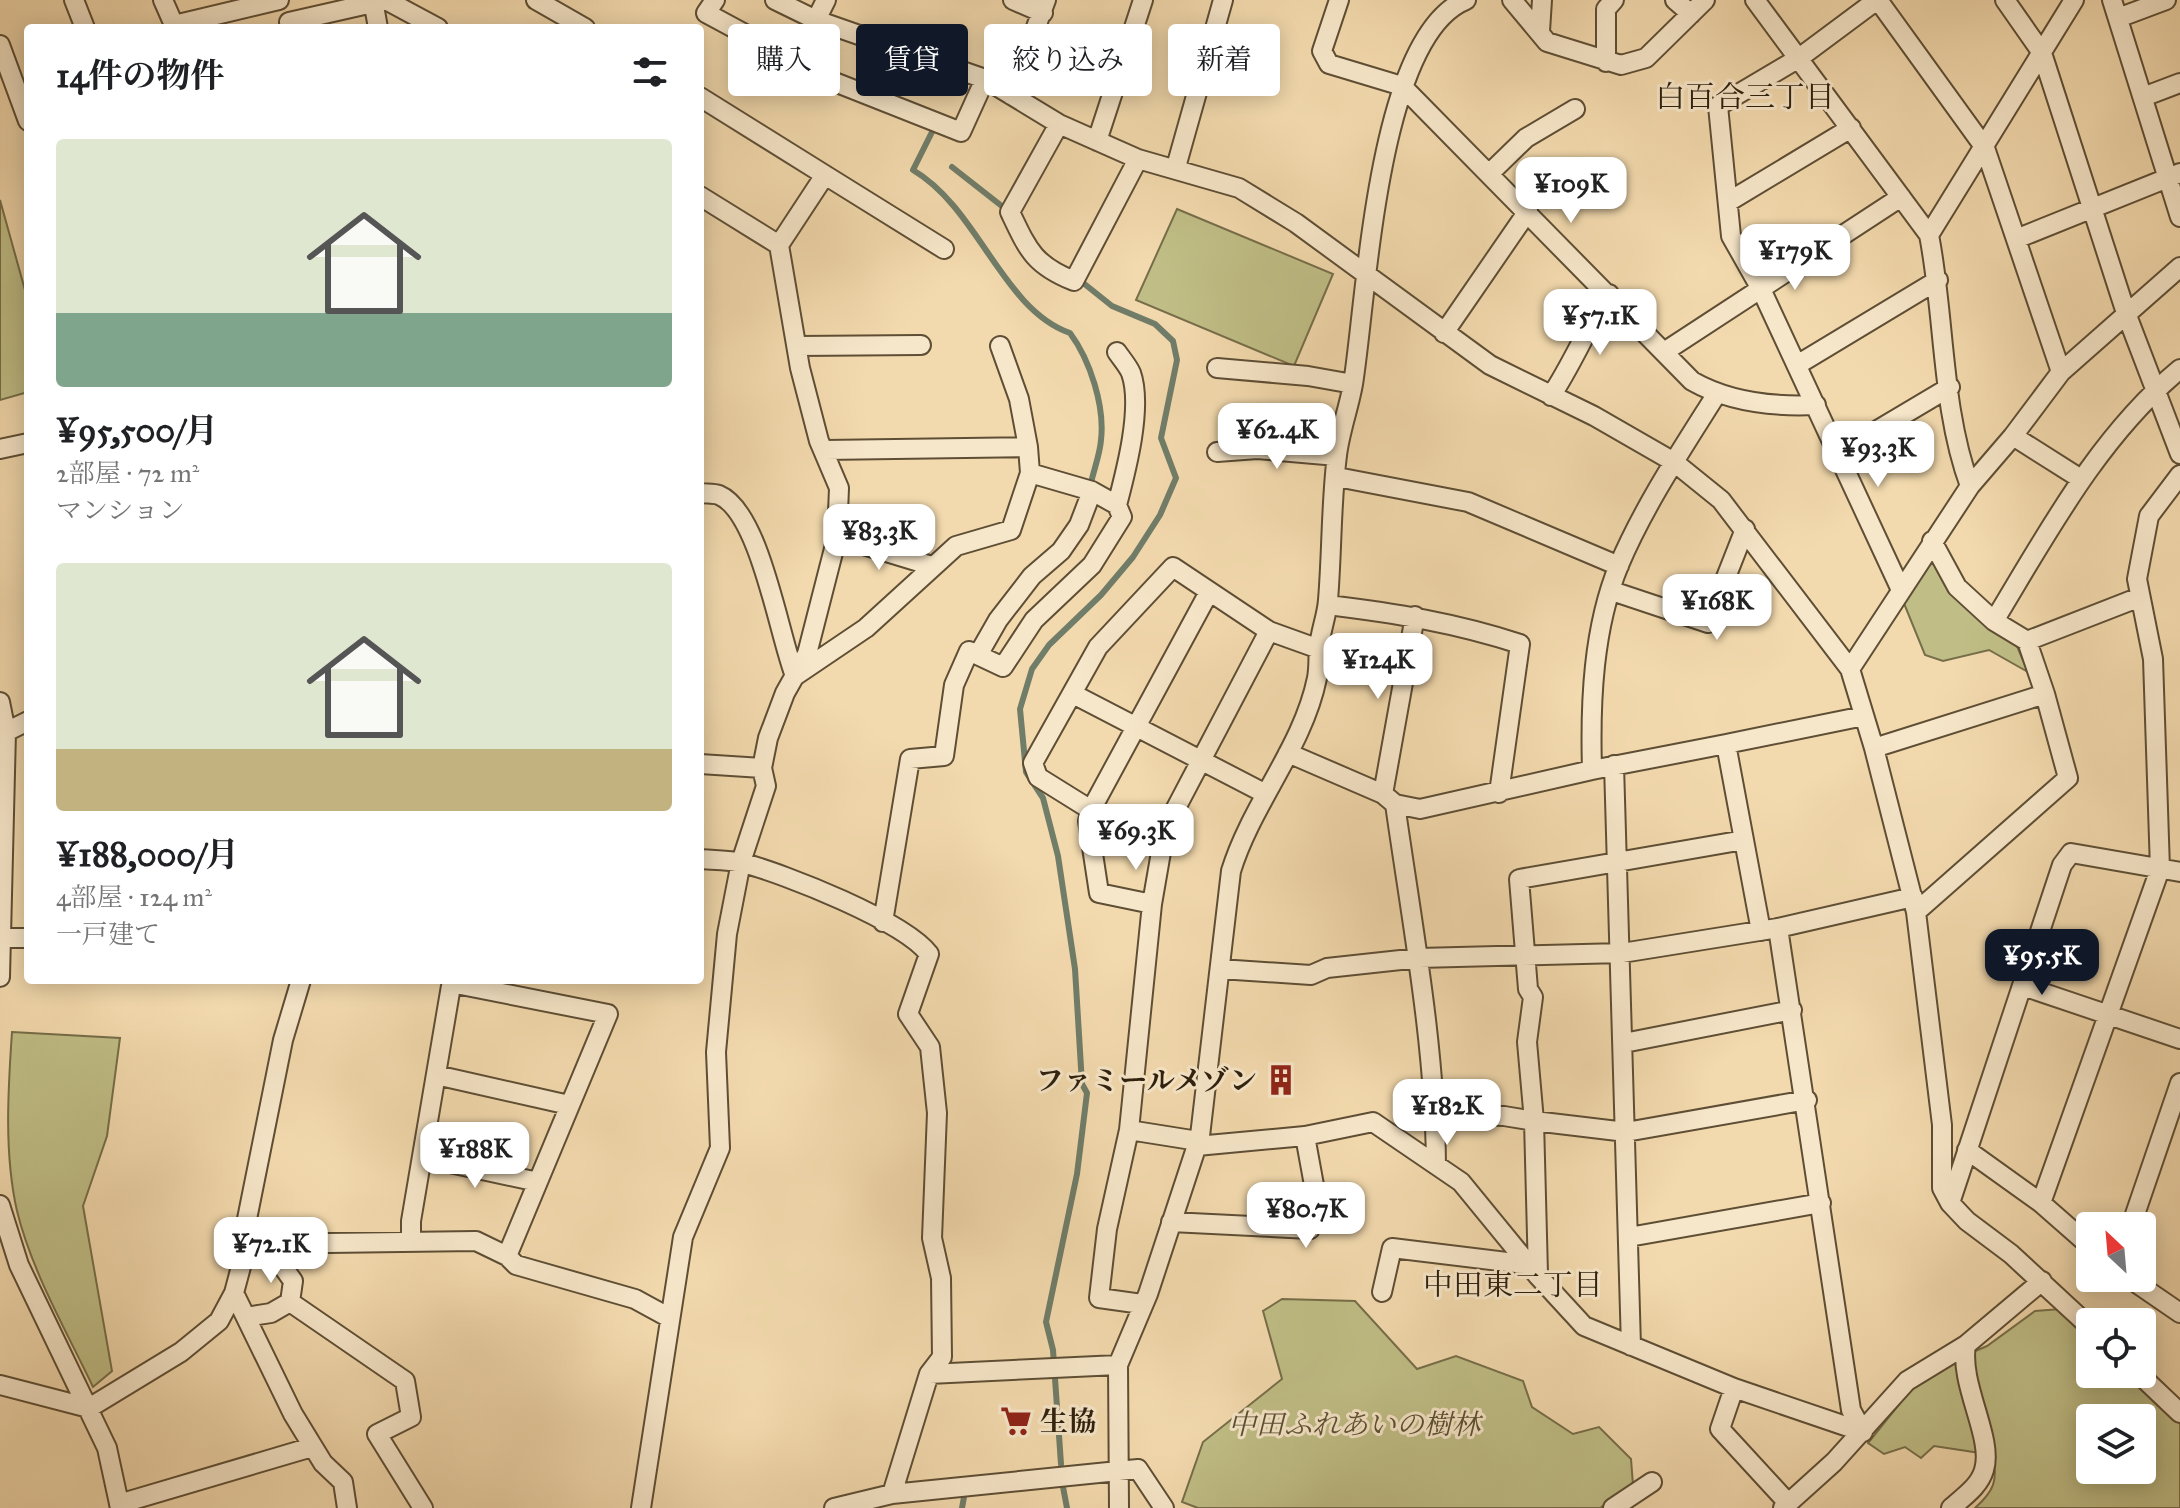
<!DOCTYPE html>
<html lang="ja">
<head>
<meta charset="utf-8">
<style>
  body { margin:0; font-family:"IM FELL Great Primer","Noto Serif JP",serif; background:#f2f2f2; color:#202124; height:100vh; display:flex; flex-direction:column; font-size:30px; white-space:nowrap }
  * { box-sizing:border-box; margin:0 }
  p { font-size:26px; color:#757577 }
  .icon { flex:none; width:44px; height:44px; fill:none; stroke:currentColor; stroke-width:2; stroke-linecap:round; stroke-linejoin:round }
  .map { position:relative; flex:1; overflow:hidden }
  .sheet { position:absolute; left:24px; top:24px; width:680px; height:960px; display:flex; flex-direction:column; background:#fff; border-radius:8px; box-shadow:0 4px 20px #0003 }
  .sheet>* { flex:none }
  .top-card { position:absolute; left:728px; top:24px; width:760px; height:72px; display:flex; gap:16px }
  .needle { width:52px; rotate:334deg }
  .tools { position:absolute; left:2076px; top:1212px; display:grid; gap:16px }
  .tools a { display:grid; place-items:center; width:80px; height:80px; border-radius:8px; background:#fff; box-shadow:0 4px 20px #0003; font-size:40px }
  .price { position:absolute; translate:-50% -68px; padding:0 18px; border-radius:16px; background:#fff; color:#222; font-size:26px; line-height:52px; filter:drop-shadow(0 2px 4px #0008) }
  .price::after { content:''; position:absolute; left:50%; top:48px; width:24px; height:18px; margin-left:-12px; background:inherit; clip-path:polygon(0 0,100% 0,50% 100%) }
  .price.current { background:#111827; color:#fff }
  ul { padding:0; list-style:none }
  li { display:grid; align-content:center; gap:16px; height:424px; padding:0 32px }
  li span { display:grid; place-items:center; height:248px; border-radius:8px; color:#555 }
  li>.icon { margin-inline-start:auto }
  span .icon { width:144px; height:144px; fill:#fffc; stroke-width:1 }
  li b { font-size:34px }
  h2 { display:flex; justify-content:space-between; align-items:center; height:96px; padding:0 32px; font-size:34px }
  .chip { padding:0 28px; border-radius:8px; background:#fff; box-shadow:0 4px 20px #0003; font-size:28px; line-height:72px }
  .chip.current { background:#111827; color:#fff }
  .map>svg:first-child { display:block }
  .green { fill:#c0be86; stroke:#766e4a; stroke-width:2; fill-rule:evenodd }
  .lines { fill:none; stroke-linecap:round; stroke-linejoin:round }
  .stream { stroke:#707d69; stroke-width:6 }
  .minor-casing { stroke:#5e4e35; stroke-width:22 }
  .minor { stroke:#f7e7ca; stroke-width:18 }
  .labels { text-anchor:middle; dominant-baseline:central; stroke-width:6; stroke-linejoin:round; paint-order:stroke }
  .poi-label { font-size:28px; font-weight:bold; fill:#2d1f0d; stroke:#f7e7ca; text-anchor:end }
  .park-label { font-size:28px; font-style:italic; fill:#594f31; stroke:#f7e7ca }
  .neighbourhood-label { font-size:30px; fill:#2d1f0d; stroke:#f7e7ca }
</style>
</head>
<body>
<div class="map">
<svg width="2180" height="1508" viewBox="0 0 2180 1508">
  <rect width="100%" height="100%" fill="#f3daae"/>
  <filter id="stains"><feTurbulence type="fractalNoise" baseFrequency=".0025" numOctaves="4"/><feColorMatrix values="0 0 0 0 .2 0 0 0 0 .09 0 0 0 0 .02 0 0 0 .5 -.17"/></filter>
  <radialGradient id="worn" r=".72"><stop offset=".6" stop-color="#630" stop-opacity="0"/><stop offset="1" stop-color="#630" stop-opacity=".3"/></radialGradient>
  <path class="green" d="M0 200 28 301V392L0 400Z
    M1177 209 1333 274 1294 366 1136 300Z
    M1931 557 1948 590 1987 626 2017 646 2028 672 1989 650 1943 661 1925 655 1903 601Z
    M12 1032 120 1038 107 1136 83 1206 112 1371 93 1387C66 1330 32 1272 17 1211 4 1154 8 1090 12 1032Z
    M1282 1299 1355 1301 1417 1369 1456 1356 1523 1381 1532 1407 1573 1434 1599 1427 1631 1459 1633 1485 1600 1508H1198L1182 1502 1203 1442 1282 1379 1263 1311Z
    M2061 1309 2090 1337V1374H2129L2180 1424V1508H1975C1994 1491 1998 1481 1993 1455L1934 1446 1921 1458 1905 1447 1884 1454 1868 1443 1913 1387 1940 1366 1987 1346 2035 1311ZM2090 1418H2142V1470H2090Z"/>
  <g class="lines">
    <path class="stream" d="M935 126 913 170C979 209 1002 309 1070 333 1090 360 1105 406 1101 440 1100 454 1094 469 1091 483
      M952 167 1003 207
      M1061 1464 1053 1350 1046 1322 1077 1174 1087 1093 1082 1084 1075 969 1058 856 1043 798 1026 772 1020 709 1032 669 1049 645 1101 595 1133 557 1160 515 1176 478 1161 438 1177 360 1173 341 1155 324 1112 306 1082 282
      M1063 1487 1067 1508
      M962 1508 964 1497"/>
    <defs>
      <path id="minor" d="M74 0 85 28
        M163 0 174 25
        M373 0 378 28
        M536 0 585 28
        M715 0 706 13 832 81 961 132 985 79
        M775 0 816 20 985 79 1059 124 1138 159 1239 188 1296 223 1490 365 1594 416 1674 462 1721 500 1850 669 1874 748 1916 912 1942 1125V1188L1950 1203 1967 1221 2011 1254 2090 1327
        M1013 0 1043 13
        M1339 0 1322 51 1329 64 1402 86 1692 381C1729 402 1774 407 1816 405
        M1512 0 1547 42 1621 65 1646 58 1705 0
        M1675 0 1691 14
        M1755 0 1929 235C1945 317 1941 408 1970 486
        M1877 0 1799 58 1718 106 1731 236 1761 289 1901 590
        M1878 0 1985 148 2061 372
        M2005 0 2042 53 2126 313 2180 454
        M2112 0 2180 217
        M2118 18 2166 0
        M816 20 826 0
        M289 22 386 0 438 28
        M174 28V25L279 0
        M1540 31 1542 0
        M0 45 28 121
        M1606 62V9L1614 0
        M1011 95 1046 0
        M2143 97 2180 83
        M1059 124 1010 212C1028 250 1034 265 1074 281L1138 159
        M1097 141 1143 0
        M1176 167 1223 0
        M1490 173 1526 138 1575 109
        M825 175 944 249
        M700 196 779 245
        M1728 202 1851 128
        M1929 235 2074 0
        M2016 239 2180 173
        M1444 333 1528 211
        M798 346 921 345
        M1000 346 1019 399 1028 447
        M1664 352 1901 197
        M1797 365 1938 280
        M1217 368 1308 376 1353 384
        M1551 396C1573 363 1587 327 1609 294
        M2013 436 2081 479
        M0 449 28 443
        M1217 452 1257 449 1337 456
        M1839 453 1950 387
        M1030 473 1092 491 1117 505C1126 471 1143 407 1131 373 1128 366 1121 358 1117 352
        M1337 477 1468 502 1619 566
        M700 493C706 494 713 493 719 495 760 512 779 636 795 676L866 628 956 546 1011 530 1030 473 1028 447 825 450
        M837 537 932 566
        M1932 541 1957 587 1994 621 2027 641 2140 597
        M1612 591 1708 623 1745 529
        M1328 605C1394 613 1456 623 1520 644L1499 793
        M1994 621C2048 532 2099 436 2180 369
        M2027 641 2045 694
        M978 655 998 620 1032 576 1061 551 1079 525 1092 491
        M1850 669 1970 486 2013 436 2061 372 2180 267
        M1073 694 1264 793
        M0 702 6 732 0 977
        M6 732 28 721
        M1726 744 1864 716
        M1874 748 2045 694 2068 778 1916 912
        M1288 753 1383 794 1395 804 1420 809 1592 770 1726 744 1761 931
        M700 764 762 768
        M1614 765 1631 1346
        M1592 770C1590 702 1593 628 1619 565 1644 506 1682 449 1716 395
        M1383 794 1415 616
        M1395 804C1412 924 1435 1044 1436 1165
        M1091 810 1209 592
        M700 859C714 860 730 860 743 863 785 874 904 921 929 954L908 1014 930 1047 937 1113 932 1238 941 1278 942 1357 929 1374 892 1494
        M1152 904 1099 893 1088 821 1091 810 1038 777 1033 763 1098 647 1173 567 1269 631
        M883 922 910 759 944 756 954 685 969 651 1003 667 1034 620 1092 565 1122 517 1117 505
        M1778 928 1851 1410 1863 1432
        M2 938H28
        M1220 969 1311 975 1327 968 1419 958 1622 953 1778 928 1913 897
        M301 980 283 1040 246 1224 247 1244 234 1293 293 1414 323 1463 343 1482 347 1508
        M451 983 608 1014 507 1256
        M2023 986 2180 1039
        M1624 1043 1792 1010
        M436 1075 569 1105
        M1436 1114 1504 1116 1534 1121 1527 1042 1533 997 1528 989 1519 879 1744 840
        M1129 1130 1107 1229 1099 1298 1142 1304
        M1198 1141 1129 1130 1152 904 1165 829 1269 631 1319 649
        M1197 1146 1305 1136 1373 1122 1461 1182 1538 1276 1584 1326 1734 1388 1863 1432
        M1967 1150 2041 1203 2090 1246
        M422 1157 538 1182
        M1950 1203 2062 865 2071 853 2180 872
        M2041 1203 2160 869 2153 659 2137 579 2149 516 2180 475
        M0 1205 19 1265 107 1448 120 1508
        M1171 1222 1310 1229 1318 1207 1305 1136
        M2131 1226 2180 1083
        M1629 1237 1821 1203
        M411 1240V1221L452 980
        M247 1244 476 1241 507 1256 516 1265 635 1299 668 1317
        M1538 1274 1534 1121 1626 1132 1807 1100
        M2129 1278 2180 1313
        M1382 1292 1392 1248 1532 1265
        M290 1302 405 1381 411 1417 377 1434 423 1508
        M246 1317 271 1313 290 1302 293 1281 268 1246
        M929 1374 1118 1365
        M2139 1374 2180 1413
        M0 1385 89 1408 181 1352 219 1321 234 1293
        M1734 1388 1720 1429 1788 1503
        M119 1504 312 1447
        M641 1508 683 1237 720 1148 716 1052 727 934 741 862 766 786 762 768 768 738 785 693 807 654 837 537 839 488 819 441 800 368 779 245 825 175 700 97
        M834 1508 892 1494 1138 1469 1164 1508
        M1119 1508 1118 1365 1148 1294 1200 1136 1231 871C1252 803 1303 747 1317 678 1319 667 1318 658 1319 648 1320 632 1327 616 1328 600 1332 552 1331 502 1337 455 1340 431 1349 407 1353 384 1367 297 1377 36 1466 0
        M1613 1508 1652 1482
        M1783 1508 1834 1462 1907 1381 1966 1345 2042 1281
        M1951 1508C1963 1497 1979 1487 1984 1470 1994 1438 1959 1385 1966 1345"/>
    </defs>
    <use href="#minor" class="minor-casing"/>
    <use href="#minor" class="minor"/>
  </g>
  <defs>
    <symbol id="building-bare" viewBox="-9 -9 18 18"><path d="M-4-6H4V6H1V3H-1V6H-4ZM-2.5-4.3h1.7v1.8h-1.7ZM.8-4.3h1.7v1.8H.8ZM-2.5-1h1.7V.8h-1.7ZM.8-1h1.7V.8H.8Z" fill="#8f2418" stroke="#f7e7ca" stroke-width="2.5" paint-order="stroke"/></symbol>
    <symbol id="supermarket-bare" viewBox="-9 -9 18 18"><path d="M-6-5.5h2.5l.6 2H6L4.5 2H-2.5L-4.4-4H-6ZM-1.5 3.2a1.3 1.3 0 1 0 .1 0ZM3 3.2a1.3 1.3 0 1 0 .1 0Z" fill="#8f2418" stroke="#f7e7ca" stroke-width="2.5" paint-order="stroke"/></symbol>
  </defs>
  <g fill-rule="evenodd">
    <use href="#building-bare" x="1259" y="1058" width="44" height="44"/>
    <use href="#supermarket-bare" x="994" y="1399" width="44" height="44"/>
  </g>
  <g class="labels">
    <g class="poi-label">
      <text x="1257" y="1080">ファミールメゾン</text>
      <text x="1040" y="1421" text-anchor="start">生協</text>
    </g>
    <g class="park-label">
      <text x="1354" y="1424">中田ふれあいの樹林</text>
    </g>
    <g class="neighbourhood-label">
      <text x="1745" y="97">白百合三丁目</text>
      <text x="1513" y="1285">中田東二丁目</text>
    </g>
  </g>
  <rect width="100%" height="100%" filter="url(#stains)"/>
  <rect width="100%" height="100%" fill="url(#worn)"/>
</svg>
<div class="tools">
<a><svg class="needle" viewBox="-14 -14 28 28"><path d="M0-13l5 13h-10z" fill="#e53935"/><path d="M0 13l5-13h-10z" fill="#757577"/></svg></a>
<a><svg class="icon" aria-label="locate" viewBox="0 0 24 24"><circle cx="12" cy="12" r="6"/><path d="M12 2v4M12 18v4M2 12h4M18 12h4"/></svg></a>
<a><svg class="icon" aria-label="layers" viewBox="0 0 24 24"><path d="M12 4l9 5-9 5-9-5zM3 14l9 5 9-5"/></svg></a>
</div>
<b class="price" style="left:1571px;top:225px">¥109K</b>
<b class="price" style="left:1795px;top:292px">¥179K</b>
<b class="price" style="left:1600px;top:357px">¥57.1K</b>
<b class="price" style="left:1277px;top:471px">¥62.4K</b>
<b class="price" style="left:1878px;top:489px">¥93.3K</b>
<b class="price" style="left:879px;top:572px">¥83.3K</b>
<b class="price" style="left:1717px;top:642px">¥168K</b>
<b class="price" style="left:1378px;top:701px">¥124K</b>
<b class="price" style="left:1136px;top:872px">¥69.3K</b>
<b class="price current" style="left:2042px;top:997px">¥95.5K</b>
<b class="price" style="left:1447px;top:1147px">¥182K</b>
<b class="price" style="left:475px;top:1190px">¥188K</b>
<b class="price" style="left:1306px;top:1250px">¥80.7K</b>
<b class="price" style="left:271px;top:1285px">¥72.1K</b>
<div class="top-card">
<a class="chip">購入</a>
<a class="chip current">賃貸</a>
<a class="chip">絞り込み</a>
<a class="chip">新着</a>
</div>
<section class="sheet">
<h2>14件の物件<svg class="icon" aria-label="filters" viewBox="0 0 24 24"><path d="M4 7h16M4 17h16"/><circle cx="9" cy="7" r="2"/><circle cx="15" cy="17" r="2"/></svg></h2>
<ul>
<li><span style="background:linear-gradient(#dfe7d0 70%,#7fa58c 0)"><svg class="icon" aria-label="home" viewBox="0 0 24 24"><path d="M3 11l9-7 9 7M6 9v11h12V9"/></svg></span><div><b>¥95,500/月</b><p>2部屋 · 72 m²</p><p>マンション</p></div></li>
<li><span style="background:linear-gradient(#dfe7d0 75%,#c2b280 0)"><svg class="icon" aria-label="home" viewBox="0 0 24 24"><path d="M3 11l9-7 9 7M6 9v11h12V9"/></svg></span><div><b>¥188,000/月</b><p>4部屋 · 124 m²</p><p>一戸建て</p></div></li>
</ul>
</section>
</div>
</body>
</html>
